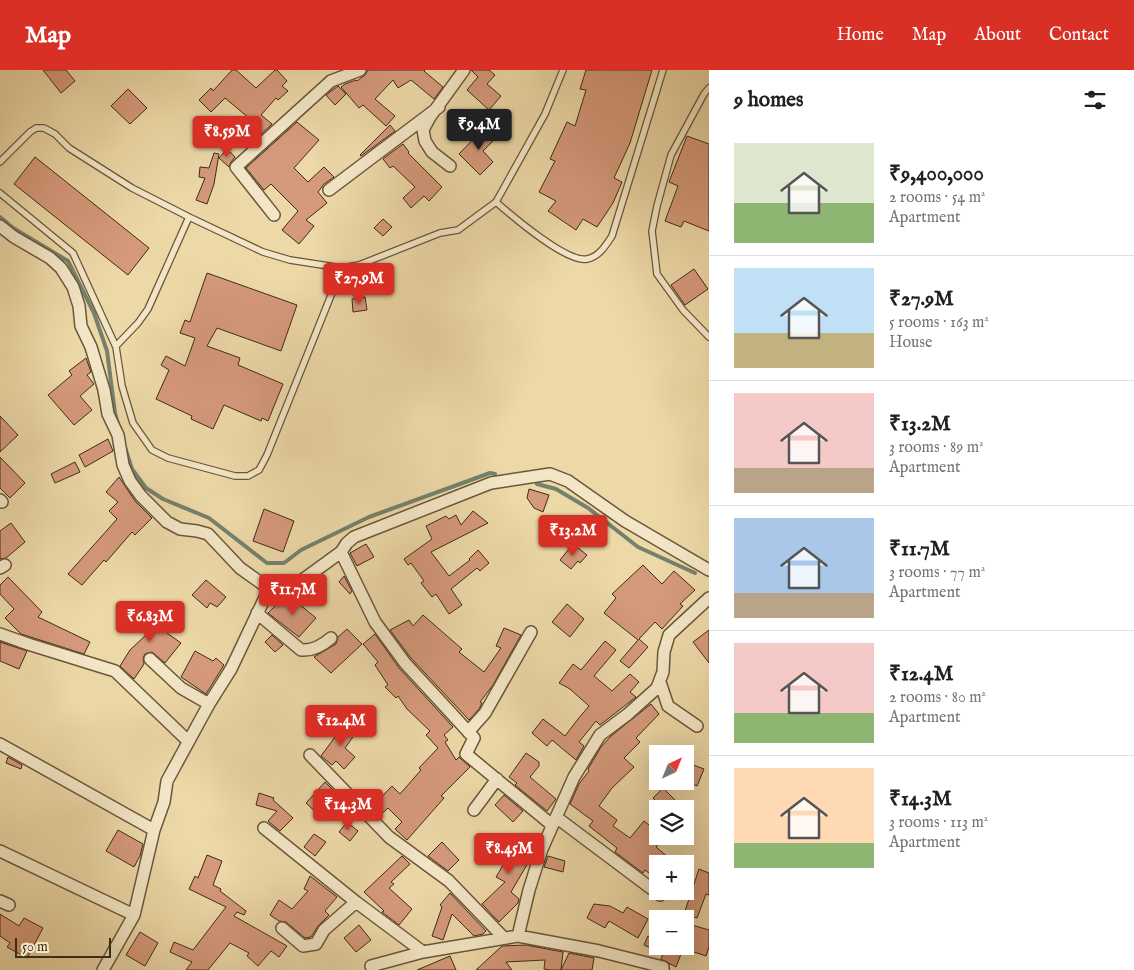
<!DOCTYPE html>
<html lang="en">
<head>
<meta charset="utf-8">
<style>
  body { margin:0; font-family:"IM FELL English",serif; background:#f2f2f2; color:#202124; height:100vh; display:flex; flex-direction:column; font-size:19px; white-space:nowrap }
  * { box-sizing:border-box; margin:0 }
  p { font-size:16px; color:#757577 }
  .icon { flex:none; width:28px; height:28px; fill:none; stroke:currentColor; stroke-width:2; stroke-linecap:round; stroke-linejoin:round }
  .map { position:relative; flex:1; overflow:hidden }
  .drawer { display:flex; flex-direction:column; background:#fff; width:425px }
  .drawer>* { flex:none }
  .needle { width:32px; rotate:43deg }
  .buttons { position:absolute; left:649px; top:675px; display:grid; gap:10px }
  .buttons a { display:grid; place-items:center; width:45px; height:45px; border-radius:0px; background:#fff; box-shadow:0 5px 20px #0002; font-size:25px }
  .scale { position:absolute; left:15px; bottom:12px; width:96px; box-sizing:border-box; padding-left:5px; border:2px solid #3e2c17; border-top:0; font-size:14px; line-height:18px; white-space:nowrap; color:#3e2c17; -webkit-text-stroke:4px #f3e6c6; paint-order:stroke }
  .price { position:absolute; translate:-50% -42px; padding:0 11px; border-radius:5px; background:#d93025; color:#fff; font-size:16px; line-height:32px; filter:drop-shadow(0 1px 2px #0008) }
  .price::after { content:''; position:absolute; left:50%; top:30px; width:15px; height:11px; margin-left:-8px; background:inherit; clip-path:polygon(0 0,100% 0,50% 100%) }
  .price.active { background:#222; color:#fff }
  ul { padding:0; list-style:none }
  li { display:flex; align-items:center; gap:15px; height:125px; padding:0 25px }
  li+li { border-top:1px solid #e0e0e0 }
  li span { display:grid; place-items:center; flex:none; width:140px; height:100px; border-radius:0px; color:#555 }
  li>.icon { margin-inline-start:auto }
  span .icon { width:60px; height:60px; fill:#fffc; stroke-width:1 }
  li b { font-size:21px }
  h2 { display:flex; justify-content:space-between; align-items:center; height:60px; padding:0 25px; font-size:21px }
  header { display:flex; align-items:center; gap:30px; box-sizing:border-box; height:70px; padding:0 25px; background:#d93025; color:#fff }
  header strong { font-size:24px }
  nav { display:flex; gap:28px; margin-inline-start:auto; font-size:18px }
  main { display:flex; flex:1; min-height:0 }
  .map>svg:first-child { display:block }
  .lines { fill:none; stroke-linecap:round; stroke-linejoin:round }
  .stream { stroke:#75816c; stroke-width:4 }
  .building { fill:#d5997b; stroke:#3e2c17 }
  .service-casing { stroke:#6a573b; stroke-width:8 }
  .minor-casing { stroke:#6a573b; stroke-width:14 }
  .service { stroke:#f3e6c6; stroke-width:5.5 }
  .minor { stroke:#f3e6c6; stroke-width:11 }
</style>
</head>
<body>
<header>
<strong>Map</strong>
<nav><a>Home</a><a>Map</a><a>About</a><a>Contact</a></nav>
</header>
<main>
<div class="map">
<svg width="709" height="900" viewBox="0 0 709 900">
  <rect width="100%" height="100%" fill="#edd8a7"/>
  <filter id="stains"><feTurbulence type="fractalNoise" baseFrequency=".004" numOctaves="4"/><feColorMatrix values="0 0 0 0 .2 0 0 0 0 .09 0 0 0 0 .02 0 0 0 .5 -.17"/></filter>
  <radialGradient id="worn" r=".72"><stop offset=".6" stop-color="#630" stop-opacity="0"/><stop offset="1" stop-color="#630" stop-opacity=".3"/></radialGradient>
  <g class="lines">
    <path class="stream" d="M0 147 13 158 68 191 94 243 107 281 115 343 118 354
      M125 377 132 399 146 418 163 429 209 448 267 493H284L301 480 369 447 490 403 495 404
      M537 414 556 419 588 438 638 477 695 503"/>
  </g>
  <path class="building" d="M43 0H66L75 11 61 23Z
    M232 0H236L256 18 275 0H277L287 11 282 16 288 21 278 30 276 28 261 45 272 54 259 66 250 59 255 53 225 28 211 42 199 30 211 18 213 21Z
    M368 0H425L424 1 443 17 434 29 411 10 398 18 393 10 375 29 395 46 386 56 363 35 359 38 341 17 345 14 356 10 357 11 365 5Z
    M471 0H489L495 5 487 14 501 26 489 40 467 20 478 7Z
    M586 0H652L630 73 614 108 622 112 613 133 597 157 583 149 576 160 548 141 556 131 539 122 555 91 550 89 567 52 575 56 586 20 580 19Z
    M338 16 346 24 335 35 326 25Z
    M128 19 147 38 130 54 111 36Z
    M297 52 319 70 294 98 308 112 324 97 334 107 324 114 318 122 327 133 306 150 314 156 299 174 282 160 298 141 271 114 264 120 246 98Z
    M390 55 395 61 361 86 360 85Z
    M486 56 497 67 483 81 493 92 480 105 459 84Z
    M687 66 709 74V161L684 151 681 157 665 151 678 116 669 112Z
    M403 74 409 82 408 83 442 117 429 131 424 126 411 138 403 128 415 117 393 96 390 98 383 89Z
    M227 79 235 87 231 92 229 97 219 88Z
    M214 83 219 84 214 114 207 134 196 130 205 108 199 107 200 97 209 98Z
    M35 87 149 178 128 205 14 114Z
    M383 149 392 157 383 166 374 158Z
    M694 199 708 219 685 235 671 215Z
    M207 203 297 235 281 281 217 258 207 276 240 288 238 295 283 314 268 351 262 348 261 351 224 335 213 359 191 349 192 346 156 329 169 300 161 295 166 286 185 296 195 268 180 263 185 250 190 252Z
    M365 227 367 240 353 242 352 229Z
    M86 288 91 302 87 305 94 314 80 326 92 340 74 355 48 325 72 305 69 301Z
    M0 346 18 365 0 382Z
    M108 369 113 381 85 397 79 385Z
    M0 387 25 413 10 428 0 418Z
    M75 392 80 402 55 413 51 404Z
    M119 407 135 431 152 448 135 465 132 462 106 492 104 490 82 515 68 504 117 449 109 441 118 432 106 422Z
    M529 419 549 425 543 442 534 438 527 428Z
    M264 439 294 451 283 482 253 471Z
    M473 441 488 453 431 482 449 506 470 490 469 489 478 480 489 493 480 501 477 498 451 519 462 535 449 544 436 524 432 527 421 513 424 511 411 493 408 495 404 489 432 469 426 456 446 446 449 449 456 445 461 455Z
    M11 453 25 472 6 488 0 489V461Z
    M366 474 374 487 357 496 350 483Z
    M573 474 587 485 580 493 578 491 571 499 560 490Z
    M643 495 662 514 674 501 695 520 680 534 683 536 662 559 655 552 639 569 648 577 629 598 620 591 638 570 604 543 616 528 612 524Z
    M344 506 352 521 350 524 339 512Z
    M8 507 42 542 38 547 90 572 84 584 21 564 5 548 14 539 0 524V515Z
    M206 510 226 527 217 537 210 533 207 538 192 525Z
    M294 526 301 533 299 534 316 548 299 567 268 543 281 530 287 529Z
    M567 534 584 549 570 567 552 552Z
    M146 537 169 560 167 563 181 573 165 593 152 582 145 584 143 588 144 594 134 609 120 596 130 580 147 564 133 550Z
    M423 545 462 579 459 582 484 602 501 578 496 576 504 558 521 565 493 615 480 632 482 633 479 639 469 650 411 588 390 560 409 550 413 556Z
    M347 559 362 574 331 603 314 587 336 574 338 567Z
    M709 560V593L693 572Z
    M375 564 399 598 453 657 444 665 448 670 445 672 456 690 459 687 470 697 441 726 444 728 407 770 395 759 402 752 388 738 379 746 371 738 392 716 400 724 421 700 419 698 438 678 426 665 430 661 407 639 398 626 396 628 385 617 388 615 375 595 378 592 363 574Z
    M272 565 283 575 275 582 265 572Z
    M605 571 616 580 594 606 612 621 630 604 639 612 630 622 636 627 600 655 596 651 579 672 584 676 576 690 552 670 547 676 532 663 543 649 565 666 578 649 589 636 570 619 559 613 573 594 581 600Z
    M0 572 27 581 19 599 0 591Z
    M195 581 213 591 216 588 224 595 206 624 181 607Z
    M651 634 659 644 636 668 640 672 624 688 634 697 612 718 599 736 617 750 613 756 630 768 644 751 658 762V766L664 767 656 777 676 794H658V810L645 800 643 803 615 782 617 778 589 756 593 751 570 734 579 714 589 701 588 699 601 677 611 666Z
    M346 652 358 660 345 678 355 687 344 699 336 691 332 695 321 686Z
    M526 683 539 692V696L530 707 556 729 547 741 515 715 517 713 509 707Z
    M8 687 22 695 21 699 6 693Z
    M688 693 704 699 697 716 685 711V702Z
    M325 712 340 727 322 748 306 733Z
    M663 718 677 732 670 739H664L653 728Z
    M259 723 274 728 273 730 293 748 280 761 268 751 277 741 256 735Z
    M504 725 523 741 513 752 495 735Z
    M347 752 358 761 350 771 339 762Z
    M118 760 143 774 140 786 134 797 106 781Z
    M314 764 326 772 315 786 304 777Z
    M517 765 535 777 530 793H528L511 822 519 829 518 833 499 852 482 834 505 812 496 807 505 792 488 778 496 768 508 779Z
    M442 772 459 790 448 801 428 786Z
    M207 785 222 791 213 815 221 819 220 821 246 841 244 845 237 842 234 846 287 876 279 887 271 881 258 896 247 886 249 883 230 873 208 900H186L192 892 170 882 174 872 193 880 226 837 189 819 195 806 198 808Z
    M402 786 410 794 391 812 394 814 389 818 412 839 399 855 382 842 384 841 364 822Z
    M548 786 565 791 563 802 544 797Z
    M699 799 709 803V825L706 824 697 848 684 844Z
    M310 806 337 827 325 841 329 845 318 856 311 867 305 868 286 852 279 851 270 845 279 830 292 839 308 821 304 819Z
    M450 823 486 861 483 864 474 866 452 844 443 870 432 866 442 837 440 835Z
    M594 834 610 836 623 843 627 837 648 849 638 868 609 851 605 858 587 848Z
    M0 844 19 856 24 848 43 858 27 888 7 877 10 873 0 866Z
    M359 855 371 870 356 882 344 868Z
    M692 855 709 860V877L706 886 685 879V867L688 868Z
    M140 862 158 873 145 896 126 885Z
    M648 866 657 870 653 879 644 875Z
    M526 875 563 882 561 900 569 883 594 888 592 900H550L544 899 545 890 506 892 512 900H476L502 876Z
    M666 876H684L676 897 661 889Z
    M450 886 456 900H417Z"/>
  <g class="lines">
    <defs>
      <path id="service" d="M709 18 704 24 671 85 657 136 652 161 657 204 683 240 709 267
        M0 92 30 62 36 58H44L55 64 69 78 132 118 189 147 263 182 290 190 342 198 359 195 440 163 458 160 496 132 545 44 563 0
        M0 123 73 183 116 277 122 316 133 353 152 380 168 388 235 406H248L259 400 267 385 342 198
        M496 132C512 146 567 193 587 189 599 187 606 175 612 166L663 0
        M116 276 138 253 148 239 189 147"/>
      <path id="minor" d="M450 96 432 82 425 71 423 60 430 47 464 0
        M329 120 439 37
        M274 145 236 97 331 11 360 0
        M0 156 14 167 50 188 61 198 73 217 79 236 81 256 91 277 104 320 108 344 118 365 123 395 130 411 141 426 167 452 180 459 197 461 208 464 240 498 275 523 286 522 341 482 375 552 405 593 474 668 466 684 552 755
        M0 430 2 432
        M341 482 347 473 354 467 491 413 550 404 568 411 625 451 709 500
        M0 498 5 495
        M257 543 301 580C312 581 323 575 331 568
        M0 564 28 574 115 601 188 671
        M150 589 181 618 209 634
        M660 612 668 636 697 656
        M468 662 485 643 531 562
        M0 674 154 760
        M310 685 389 767 449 811 504 868
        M474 740 497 709
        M556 747 660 825
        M264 758 356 832 423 882 518 866
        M0 781 134 845
        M0 831 9 835
        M282 858 303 876 316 874 324 860 356 832
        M103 900 134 845 154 760 164 732 167 711 209 634 231 599 269 519
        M373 900 371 896 423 882
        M663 900V897L599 881 518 866 529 820 542 779 574 707 600 665 628 644 657 618 663 602 664 582 669 565 709 528"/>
    </defs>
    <use href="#service" class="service-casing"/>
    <use href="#minor" class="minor-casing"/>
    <use href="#service" class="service"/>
    <use href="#minor" class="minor"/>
  </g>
  <rect width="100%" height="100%" filter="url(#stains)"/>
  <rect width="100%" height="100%" fill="url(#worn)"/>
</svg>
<div class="buttons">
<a><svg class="needle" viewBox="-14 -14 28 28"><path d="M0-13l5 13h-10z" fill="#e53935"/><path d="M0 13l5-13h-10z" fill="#757577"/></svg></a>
<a><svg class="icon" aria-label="layers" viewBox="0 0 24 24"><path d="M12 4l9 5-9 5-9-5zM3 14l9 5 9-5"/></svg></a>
<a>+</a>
<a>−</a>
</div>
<div class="scale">50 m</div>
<b class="price active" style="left:479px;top:81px">₹9.4M</b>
<b class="price" style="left:227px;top:88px">₹8.59M</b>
<b class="price" style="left:359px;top:235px">₹27.9M</b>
<b class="price" style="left:573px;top:487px">₹13.2M</b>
<b class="price" style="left:293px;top:546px">₹11.7M</b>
<b class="price" style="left:150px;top:573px">₹6.83M</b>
<b class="price" style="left:341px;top:677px">₹12.4M</b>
<b class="price" style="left:348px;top:761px">₹14.3M</b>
<b class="price" style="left:509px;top:805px">₹8.45M</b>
</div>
<section class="drawer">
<h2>9 homes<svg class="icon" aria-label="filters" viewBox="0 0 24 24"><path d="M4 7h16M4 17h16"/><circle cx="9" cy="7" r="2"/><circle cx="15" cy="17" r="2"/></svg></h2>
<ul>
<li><span style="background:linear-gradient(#dfe7d0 60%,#8fb573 0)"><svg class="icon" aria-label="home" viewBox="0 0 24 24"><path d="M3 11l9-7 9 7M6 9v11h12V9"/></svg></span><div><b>₹9,400,000</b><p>2 rooms · 54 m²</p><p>Apartment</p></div></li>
<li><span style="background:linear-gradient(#bfe0f5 65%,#c2b280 0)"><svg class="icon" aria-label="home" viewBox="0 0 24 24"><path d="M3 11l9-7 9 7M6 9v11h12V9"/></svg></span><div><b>₹27.9M</b><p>5 rooms · 163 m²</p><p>House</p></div></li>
<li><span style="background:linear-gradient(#f6c9c9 75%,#b9a48a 0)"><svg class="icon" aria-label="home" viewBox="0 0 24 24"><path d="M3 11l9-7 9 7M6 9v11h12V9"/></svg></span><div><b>₹13.2M</b><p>3 rooms · 89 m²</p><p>Apartment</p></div></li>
<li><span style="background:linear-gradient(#a9c7e8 75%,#b9a48a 0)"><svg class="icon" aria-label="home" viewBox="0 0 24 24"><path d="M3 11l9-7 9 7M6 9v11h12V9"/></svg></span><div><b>₹11.7M</b><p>3 rooms · 77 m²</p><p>Apartment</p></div></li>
<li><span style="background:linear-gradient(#f6c9c9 70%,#8fb573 0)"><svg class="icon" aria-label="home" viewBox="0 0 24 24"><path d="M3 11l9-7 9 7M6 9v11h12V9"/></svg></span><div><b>₹12.4M</b><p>2 rooms · 80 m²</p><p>Apartment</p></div></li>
<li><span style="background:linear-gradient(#ffd9b3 75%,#8fb573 0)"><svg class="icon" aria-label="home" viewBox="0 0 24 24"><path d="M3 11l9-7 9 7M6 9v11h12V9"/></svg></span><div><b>₹14.3M</b><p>3 rooms · 113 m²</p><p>Apartment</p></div></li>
</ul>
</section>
</main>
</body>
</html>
